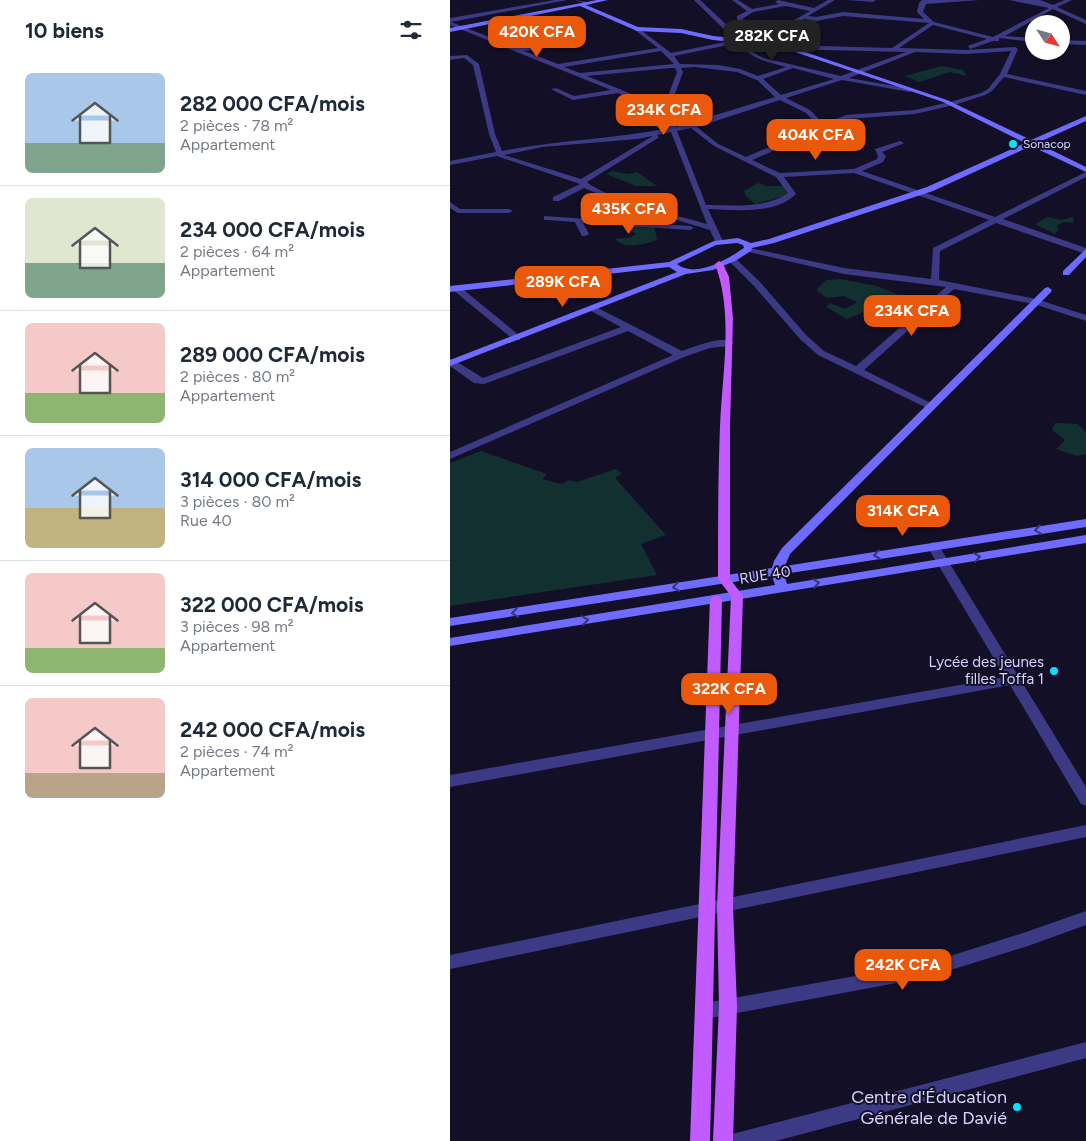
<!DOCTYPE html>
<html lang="fr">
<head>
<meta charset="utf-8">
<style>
  body { margin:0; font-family:Figtree,sans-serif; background:#f6f6f7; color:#1f2937; height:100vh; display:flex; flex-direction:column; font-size:19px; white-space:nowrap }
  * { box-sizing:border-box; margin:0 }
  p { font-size:16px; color:#747a83 }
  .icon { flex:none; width:28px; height:28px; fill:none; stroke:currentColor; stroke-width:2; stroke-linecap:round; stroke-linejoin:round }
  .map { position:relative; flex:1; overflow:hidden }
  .details { display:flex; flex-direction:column; background:#fff; width:450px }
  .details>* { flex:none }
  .needle { width:32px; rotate:126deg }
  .buttons { position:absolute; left:575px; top:15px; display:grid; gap:10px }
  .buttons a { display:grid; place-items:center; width:45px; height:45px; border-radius:50%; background:#fff; box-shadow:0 2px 8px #0003; font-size:25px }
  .price { position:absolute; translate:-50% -42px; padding:0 11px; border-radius:10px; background:#ea580c; color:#fff; font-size:16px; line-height:32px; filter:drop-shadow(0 1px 2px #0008) }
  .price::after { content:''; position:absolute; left:50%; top:30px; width:15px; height:11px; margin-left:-8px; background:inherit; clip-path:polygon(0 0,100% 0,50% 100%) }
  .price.on { background:#222; color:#fff }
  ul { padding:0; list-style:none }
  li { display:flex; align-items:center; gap:15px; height:125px; padding:0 25px }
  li+li { border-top:1px solid #e0e1e3 }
  li span { display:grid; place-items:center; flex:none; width:140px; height:100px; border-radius:8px; color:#555 }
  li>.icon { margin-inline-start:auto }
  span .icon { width:60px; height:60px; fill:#fffc; stroke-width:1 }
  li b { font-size:21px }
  h2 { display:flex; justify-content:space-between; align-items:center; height:60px; padding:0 25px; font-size:21px }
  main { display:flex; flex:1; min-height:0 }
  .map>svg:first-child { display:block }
  .green { fill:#12302f }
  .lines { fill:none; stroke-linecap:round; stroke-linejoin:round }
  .street { fill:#3d3a85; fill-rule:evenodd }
  .secondary { fill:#6f6bff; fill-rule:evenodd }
  .primary { fill:#c25bff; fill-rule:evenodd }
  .oneway { stroke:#38347d }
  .poi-dot { fill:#00e5ff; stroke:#130f26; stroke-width:2 }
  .labels { text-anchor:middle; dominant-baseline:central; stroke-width:4; stroke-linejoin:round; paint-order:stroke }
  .far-poi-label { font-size:12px; fill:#d9d4ff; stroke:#130f26; text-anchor:start }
  .street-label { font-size:15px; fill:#d9d4ff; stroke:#130f26 }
  .poi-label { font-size:15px; fill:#d9d4ff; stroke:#130f26; text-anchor:end }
  .near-poi-label { font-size:18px; fill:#d9d4ff; stroke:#130f26; text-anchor:end }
</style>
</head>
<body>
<main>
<section class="details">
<h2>10 biens<svg class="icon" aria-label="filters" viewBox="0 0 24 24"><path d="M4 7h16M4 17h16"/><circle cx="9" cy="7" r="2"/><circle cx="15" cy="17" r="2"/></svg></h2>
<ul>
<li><span style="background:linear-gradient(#a9c7e8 70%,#7fa58c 0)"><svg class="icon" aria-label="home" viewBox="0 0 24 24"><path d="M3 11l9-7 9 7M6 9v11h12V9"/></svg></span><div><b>282 000 CFA/mois</b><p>2 pièces · 78 m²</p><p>Appartement</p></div></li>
<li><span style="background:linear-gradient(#dfe7d0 65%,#7fa58c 0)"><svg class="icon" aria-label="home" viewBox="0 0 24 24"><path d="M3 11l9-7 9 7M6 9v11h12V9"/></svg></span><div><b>234 000 CFA/mois</b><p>2 pièces · 64 m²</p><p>Appartement</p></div></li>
<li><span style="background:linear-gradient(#f6c9c9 70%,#8fb573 0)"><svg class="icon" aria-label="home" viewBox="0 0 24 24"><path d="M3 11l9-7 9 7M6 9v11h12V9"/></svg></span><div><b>289 000 CFA/mois</b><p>2 pièces · 80 m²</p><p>Appartement</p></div></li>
<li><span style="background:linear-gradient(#a9c7e8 60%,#c2b280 0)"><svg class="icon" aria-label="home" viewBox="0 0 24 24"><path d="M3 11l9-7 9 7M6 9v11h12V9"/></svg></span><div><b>314 000 CFA/mois</b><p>3 pièces · 80 m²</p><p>Rue 40</p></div></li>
<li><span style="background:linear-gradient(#f6c9c9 75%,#8fb573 0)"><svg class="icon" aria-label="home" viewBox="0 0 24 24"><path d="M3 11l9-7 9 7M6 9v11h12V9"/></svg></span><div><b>322 000 CFA/mois</b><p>3 pièces · 98 m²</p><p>Appartement</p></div></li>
<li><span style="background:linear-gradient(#f6c9c9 75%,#b9a48a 0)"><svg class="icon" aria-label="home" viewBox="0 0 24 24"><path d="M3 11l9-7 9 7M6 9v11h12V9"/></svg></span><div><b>242 000 CFA/mois</b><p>2 pièces · 74 m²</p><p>Appartement</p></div></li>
</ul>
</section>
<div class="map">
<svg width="636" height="1141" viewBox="0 0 636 1141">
  <rect width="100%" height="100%" fill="#130f26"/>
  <path class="green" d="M491 66 513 70 517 76 500 72 469 82 455 76Z
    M162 171 178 174 187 172 207 186H186L156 174Z
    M308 183 316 186H337L342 194 305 204 295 195 294 191Z
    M598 217 611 220 623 217 624 223 614 222 606 226 609 229 605 234 585 224Z
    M204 225 207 240C195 244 174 250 165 239L181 237 186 234 181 231V226Z
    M390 279 427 286 451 296 397 319 376 307 380 303 395 309 407 302 394 296 377 298 366 290 376 280Z
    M605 423 628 424 636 432V454L627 456 606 449 615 440 602 430Z
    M31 451 97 474 92 479 112 484 119 480 127 482 166 469 172 474 165 478 216 535 191 544 207 575 0 606V463Z"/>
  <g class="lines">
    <path class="street" d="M105 0H117L1 22 68 48 108 44 106 47 74 51 108 64 208 48 185 30 187 27 221 53 285 40 244 0H250L293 40 304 53 313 58 391 76 456 52 334 49 331 47 334 45 442 48 479 23 393 16 366 21 354 19 310 45 308 42 323 33 287 21V16L297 11 282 0H288L302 9 329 4 325 2 328 0 364 8 378 0H385L358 16 366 17 393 12 474 19 467 12 469 3 472 0H530L476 4 473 12 484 22 543 37 599 8 559 0H590L603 5 615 0H622L607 7 636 20V24L603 9 555 36 584 38V42L549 38V41H543L520 49 518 46 537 39 483 25 449 48 516 50 565 47 568 49 557 74 636 91V95L554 77 542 91 535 95 504 105 465 114 397 119 302 160 330 173 404 169 427 159 428 156 425 149 450 141 454 143 452 144 432 152 436 156 433 162 412 171 545 217 636 172V177L553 219 636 248V254L546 223 490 251 489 280 586 299 636 315V321L584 304 504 289 414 370 485 405 486 407 481 410 368 355 350 339 304 286 277 259 284 257 310 282 356 335 374 351 406 366 496 287 394 274 295 251V247L394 268 481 279 483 248 539 220 404 173 334 177 346 194C325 215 285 210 258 209L273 241 269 243 265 241 260 230 170 203 134 188 109 201H103V197L130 184 47 156 0 165V161L46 152 39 134 23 65 14 58 0 60V56L17 55 29 64 45 134 52 151C108 140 164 139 220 128L213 111 168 93 123 100 101 89 106 88 124 96 161 90 0 25V18ZM336 6 360 11 327 30 292 19 303 12ZM288 43C304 60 314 61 336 67L308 76 290 69 268 65 230 64 224 56ZM211 51 224 64 130 73 114 67ZM561 51 550 74 538 89 531 93 500 102 465 110 396 115 374 124 360 110 336 98 392 80 460 92 462 89 399 78 465 52 516 54ZM245 67 287 72 307 80 325 97 226 127 219 110 233 72 231 68ZM220 68H225L227 72 214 107 137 76ZM343 68 384 79 331 95 313 79ZM330 100 356 113 369 126 296 157 268 144 247 127ZM241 128 264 146 326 177 338 193C315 209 282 205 256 205L227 131ZM221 132 257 224C229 216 156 199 137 182L208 138 209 137 207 135ZM203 136 131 179 54 155 92 147 187 139Z
      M125 0 142 3 139 5Z
      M397 0H426L423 2Z
      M611 40 636 41V45L611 44Z
      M0 202 10 209H59L63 211 59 213H8L0 208Z
      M94 216 240 226 244 228 240 230 133 223 139 234 135 236H132L125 222 97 220H94Z
      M3 286H9L70 336V340H64L3 290Z
      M144 306 232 351C244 347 273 334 284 343L279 346 260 348 234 357 0 459V452L223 355 178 331 34 384 24 383 0 366V359L4 360 33 378 171 327 141 311V307Z
      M483 542 489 546 636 787V806L631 804 560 685 0 787V775L555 677 477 546Z
      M636 825V837L0 969V955Z
      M636 911V925L578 946 478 977 255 1019 249 1017 246 1011 249 1005 255 1003 478 963 576 932Z
      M636 1042V1058L326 1141H280L283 1134 290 1132Z"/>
    <path class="secondary" d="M147 0H158L136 5 188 27 231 29 263 36 321 42 343 48 497 100 581 140 636 116V121L587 143 636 167V172L581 146 483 191 324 243 302 248 301 251 285 261 263 270 236 274 0 366V360L227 272 219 267 0 292V286L219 262 264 241 288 238 301 243 319 239 477 187 575 143 493 102 339 50 321 46 263 40 231 33 187 31 130 6 0 32V28ZM287 243 293 245 294 248C278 259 245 279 227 264L266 245Z
      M636 249V257L619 275H613V271Z
      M598 287 602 290 601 292 340 554 335 566 636 519V527L334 574 337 584 636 535V543L0 646V638L325 585 322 576 0 626V618L322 568 324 561 332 548 595 288Z"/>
    <path class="primary" d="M269 261 273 264 279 277 283 318 280 426V579L293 596 283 906 287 1006 283 1141H263L269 1006 267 906 281 596 268 579C268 528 268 477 270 427 272 374 284 314 265 264Z
      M266 595 272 599 260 1141H240L260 599Z"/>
  </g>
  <defs><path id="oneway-chevron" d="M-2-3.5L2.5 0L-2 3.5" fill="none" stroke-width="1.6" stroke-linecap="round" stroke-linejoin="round" transform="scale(1.25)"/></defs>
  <g class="oneway">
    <use href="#oneway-chevron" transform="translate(588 530) rotate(171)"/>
    <use href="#oneway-chevron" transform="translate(427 555) rotate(171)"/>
    <use href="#oneway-chevron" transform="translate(527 557) rotate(-9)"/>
    <use href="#oneway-chevron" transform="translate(366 583) rotate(-9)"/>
    <use href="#oneway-chevron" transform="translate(226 587) rotate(171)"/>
    <use href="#oneway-chevron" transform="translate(65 613) rotate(171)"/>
    <use href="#oneway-chevron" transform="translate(135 620) rotate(-9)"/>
  </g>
  <g class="poi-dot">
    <circle cx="563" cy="144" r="5"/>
    <circle cx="604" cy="671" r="5"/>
    <circle cx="567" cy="1107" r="5"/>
  </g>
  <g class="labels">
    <g class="far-poi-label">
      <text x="573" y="144">Sonacop</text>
    </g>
    <g class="street-label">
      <text transform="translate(315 575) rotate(-9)">RUE 40</text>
    </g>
    <g class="poi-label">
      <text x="594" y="662">Lycée des jeunes<tspan x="594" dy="17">filles Toffa 1</tspan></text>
    </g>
    <g class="near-poi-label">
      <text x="557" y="1097">Centre d'Éducation<tspan x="557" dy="21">Générale de Davié</tspan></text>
    </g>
  </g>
</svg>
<div class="buttons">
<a><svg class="needle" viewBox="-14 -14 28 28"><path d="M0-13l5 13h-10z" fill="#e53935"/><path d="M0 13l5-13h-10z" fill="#747a83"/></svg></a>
</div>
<b class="price" style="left:87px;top:58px">420K CFA</b>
<b class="price on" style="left:322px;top:62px">282K CFA</b>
<b class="price" style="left:214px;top:136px">234K CFA</b>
<b class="price" style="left:366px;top:161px">404K CFA</b>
<b class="price" style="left:179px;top:235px">435K CFA</b>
<b class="price" style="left:113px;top:308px">289K CFA</b>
<b class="price" style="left:462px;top:337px">234K CFA</b>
<b class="price" style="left:453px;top:537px">314K CFA</b>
<b class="price" style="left:279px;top:715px">322K CFA</b>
<b class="price" style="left:453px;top:991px">242K CFA</b>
</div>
</main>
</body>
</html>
